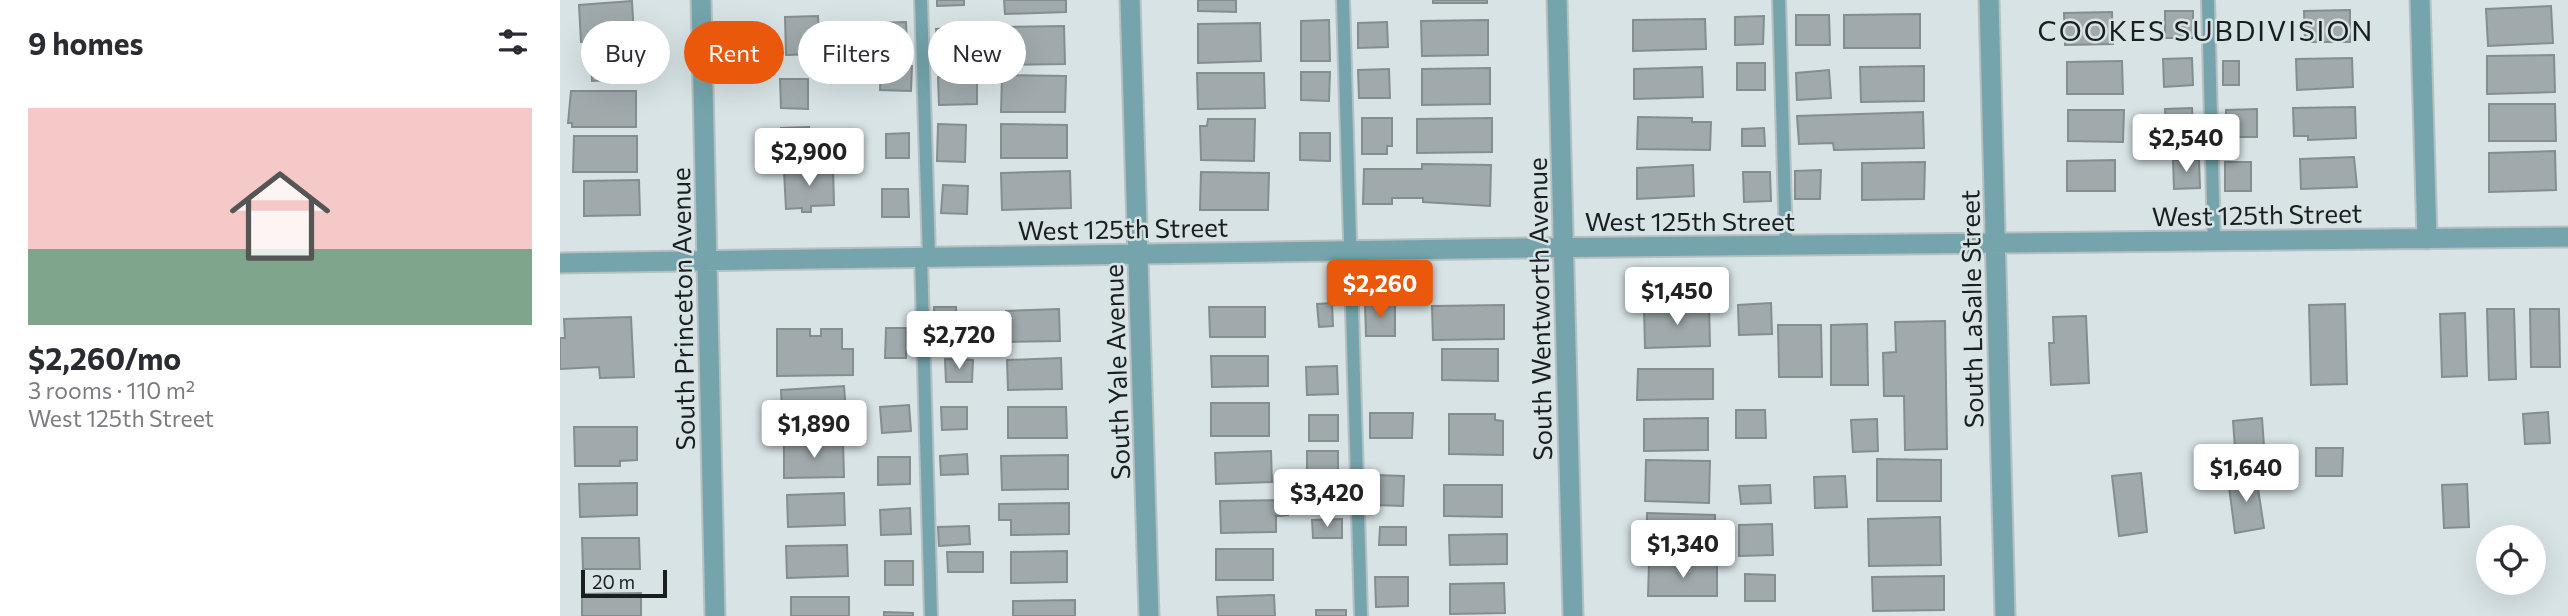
<!DOCTYPE html>
<html lang="en">
<head>
<meta charset="utf-8">
<style>
  body { margin:0; font-family:Commissioner,sans-serif; background:#f7f7f7; color:#2b2b33; height:100vh; display:flex; flex-direction:column; font-size:26px; white-space:nowrap }
  * { box-sizing:border-box; margin:0 }
  p { font-size:23px; color:#7c7c81 }
  .icon { flex:none; width:38px; height:38px; fill:none; stroke:currentColor; stroke-width:2; stroke-linecap:round; stroke-linejoin:round }
  .map { position:relative; flex:1; overflow:hidden }
  .side { display:flex; flex-direction:column; background:#fff; width:560px }
  .side>* { flex:none }
  .top-card { position:absolute; left:21px; top:21px; width:665px; height:63px; display:flex; gap:14px }
  .controls { position:absolute; left:1916px; top:525px; display:grid; gap:14px }
  .controls a { display:grid; place-items:center; width:70px; height:70px; border-radius:50%; background:#fff; box-shadow:0 7px 28px #0002; font-size:35px }
  .scale { position:absolute; left:21px; bottom:18px; width:86px; box-sizing:border-box; padding-left:7px; border:4px solid #1a1e1f; border-top:0; font-size:19px; line-height:24px; white-space:nowrap; color:#1a1e1f; -webkit-text-stroke:5px #d8e3e5; paint-order:stroke }
  .price { position:absolute; translate:-50% -60px; padding:0 16px; border-radius:7px; background:#fff; color:#222; font-size:23px; line-height:46px; filter:drop-shadow(0 2px 4px #0008) }
  .price::after { content:''; position:absolute; left:50%; top:42px; width:21px; height:16px; margin-left:-10px; background:inherit; clip-path:polygon(0 0,100% 0,50% 100%) }
  .price.on { background:#ea580c; color:#fff }
  ul { padding:0; list-style:none }
  li { display:grid; align-content:center; gap:14px; height:371px; padding:0 28px }
  li span { display:grid; place-items:center; height:217px; border-radius:0px; color:#555 }
  li>.icon { margin-inline-start:auto }
  span .icon { width:126px; height:126px; fill:#fffc; stroke-width:1 }
  li b { font-size:30px }
  h2 { display:flex; justify-content:space-between; align-items:center; height:84px; padding:0 28px; font-size:30px }
  .pill { padding:0 24px; border-radius:32px; background:#fff; box-shadow:0 7px 28px #0002; font-size:24px; line-height:63px }
  .pill.on { background:#ea580c; color:#fff }
  main { display:flex; flex:1; min-height:0 }
  .map>svg:first-child { display:block }
  .building { fill:#a0aaac; stroke:#848e8f; stroke-width:2 }
  .lines { fill:none; stroke-linecap:round; stroke-linejoin:round }
  .service-casing { stroke:#b6c0c1; stroke-width:16 }
  .minor-casing { stroke:#b6c0c1; stroke-width:23 }
  .tertiary-casing { stroke:#b6c0c1; stroke-width:23 }
  .service { stroke:#75a4ac; stroke-width:12 }
  .minor { stroke:#75a4ac; stroke-width:19 }
  .tertiary { stroke:#75a4ac; stroke-width:19 }
  .labels { text-anchor:middle; dominant-baseline:central; stroke-width:5; stroke-linejoin:round; paint-order:stroke }
  .street-label { font-size:26px; fill:#1a1e1f; stroke:#d8e3e5 }
  .neighbourhood-label { font-size:28px; letter-spacing:2px; fill:#1a1e1f; stroke:#d8e3e5 }
</style>
</head>
<body>
<main>
<section class="side">
<h2>9 homes<svg class="icon" aria-label="filters" viewBox="0 0 24 24"><path d="M4 7h16M4 17h16"/><circle cx="9" cy="7" r="2"/><circle cx="15" cy="17" r="2"/></svg></h2>
<ul>
<li><span style="background:linear-gradient(#f6c9c9 65%,#7fa58c 0)"><svg class="icon" aria-label="home" viewBox="0 0 24 24"><path d="M3 11l9-7 9 7M6 9v11h12V9"/></svg></span><div><b>$2,260/mo</b><p>3 rooms · 110 m²</p><p>West 125th Street</p></div></li>
</ul>
</section>
<div class="map">
<svg width="2008" height="616" viewBox="0 0 2008 616">
  <rect width="100%" height="100%" fill="#d8e3e5"/>
  <path class="building" d="M377 0H404V5L377 6Z
    M444 0H506V12L445 14Z
    M638 0H676V12L638 11Z
    M873 0H927V3H873Z
    M72 1 74 37 21 42 19 5Z
    M1991 6 1993 43 1928 46 1926 9Z
    M1790 10V42H1745L1744 11Z
    M1605 11H1633V38H1605Z
    M1552 12 1553 44 1505 45 1504 13Z
    M1360 14V48H1284V15Z
    M1236 15H1269L1270 45H1236Z
    M258 16 260 54 226 55 225 17Z
    M1204 16 1203 44 1175 45V17Z
    M1145 19 1146 49 1073 51V20Z
    M769 20 770 61H741V21Z
    M928 20V55L862 56 861 21Z
    M346 22 347 48 318 49 317 23Z
    M827 22 828 47 798 48V23Z
    M700 23 701 61 638 63V24Z
    M504 26 505 64 437 65V27Z
    M402 27 404 52 378 54 376 29Z
    M71 50 72 79 32 81 31 52Z
    M1994 55 1995 92 1927 94V56Z
    M1632 58 1633 85 1604 87 1603 59Z
    M1792 58 1793 87 1737 90 1736 59Z
    M1562 61 1563 94H1507V62Z
    M1663 61H1679V85H1663Z
    M1177 63H1205V90H1177Z
    M321 65 352 66 351 91 320 90Z
    M1364 66V101L1301 102 1300 67Z
    M1142 67 1143 97 1074 99V69Z
    M930 68V104L862 105V69Z
    M829 69 830 98H799L798 70Z
    M1269 70 1271 98 1237 100 1236 73Z
    M741 72H770L769 101 741 100Z
    M637 73H704L705 108 638 109Z
    M442 75 506 76 505 112H441Z
    M417 76V104L379 105 378 77Z
    M220 79H248V109L221 108Z
    M11 91H76V127H12V123H8Z
    M1929 104H1995L1996 141H1929Z
    M1795 107 1796 138 1748 140V136H1734L1733 108Z
    M1632 108 1633 126H1606L1605 109Z
    M1697 109V137H1666V110Z
    M1508 110H1564L1563 142 1508 141Z
    M1363 112 1364 148 1274 150 1273 143 1239 144 1237 116Z
    M1078 117 1132 118V122H1151L1150 150 1077 149Z
    M802 118H832V146H827V154H802Z
    M932 118V152L857 153V119Z
    M648 119H695L694 161 641 160 640 126H647Z
    M378 124 406 125 405 162 377 161Z
    M441 124 507 125V158H441Z
    M249 127 251 157 222 159 221 128Z
    M1204 128 1205 146H1182V129Z
    M349 133V158H326V134Z
    M740 133H770V161L740 160Z
    M14 136H77V172H13Z
    M1995 151 1996 190 1929 192V153Z
    M1794 157 1797 187 1741 189 1740 159Z
    M1555 160V191H1507V161Z
    M1613 160H1639L1640 188 1614 189Z
    M1365 162 1364 199 1302 200V163Z
    M1665 162H1691V191H1665Z
    M862 164 931 165 930 206 863 202V198H832V204H803L804 169H862Z
    M273 165 274 205 251 206V212H242V208L226 209 224 171 261 170 262 166Z
    M1133 165 1134 196 1077 199V168Z
    M1261 170 1260 199H1235V171Z
    M510 171 511 208 442 210 441 173Z
    M641 172 709 173 708 210H640Z
    M1183 172H1210L1211 201 1184 202Z
    M79 180 80 215 24 216V181Z
    M383 185 408 186 407 214 381 213Z
    M322 189H348L349 217H322Z
    M772 303 773 326 759 327 757 304Z
    M1211 303 1212 334 1179 335 1178 305Z
    M805 304H835V336H806Z
    M1785 304 1787 384 1751 385 1749 305Z
    M944 305V339L873 340 872 306Z
    M1149 305 1150 346 1085 348 1084 307Z
    M374 307H396L397 340H375Z
    M649 307H705V337H650Z
    M499 309 500 341 447 342 446 311Z
    M1927 309H1954L1956 379 1929 380Z
    M1970 309H1999L2000 367H1971Z
    M1905 313 1907 376 1882 377 1880 314Z
    M1526 316 1529 383 1491 385 1489 343H1494L1493 317Z
    M71 317 74 377 40 378 39 367 0 369V338H5L4 319Z
    M1385 321 1387 449 1345 450 1344 396H1324L1323 353 1336 352 1335 322Z
    M1307 324 1308 385H1271V325Z
    M1218 325H1261L1262 377H1219Z
    M326 328H346V358H325Z
    M217 329H250V336H261V329H282V349H293V375L217 376Z
    M882 349H938V381L882 380Z
    M651 356H708V386L652 387Z
    M501 358 502 389 448 390 447 360Z
    M385 359 413 360 412 382H386Z
    M777 366 778 394 747 395 746 367Z
    M1078 369H1153V399L1077 400Z
    M284 386 287 427 223 431 221 390Z
    M651 403H709V436H651Z
    M349 405 351 431 322 433 320 407Z
    M381 407H407V429L382 430Z
    M448 407H506L507 438H448Z
    M1176 410H1205L1206 438H1176Z
    M1988 412 1990 443 1965 444 1963 414Z
    M810 413H853L852 438H810Z
    M889 414H935V420L943 421V455L889 454Z
    M749 415H778V441H749Z
    M1148 418V450L1084 451V419Z
    M1702 418 1704 446 1675 448 1673 421Z
    M1317 419 1318 451 1293 452 1291 420Z
    M14 427H77V460L60 461V466H15Z
    M283 441 284 477 224 478V442Z
    M1756 448H1783L1782 476H1756Z
    M711 451 712 482 656 484 655 453Z
    M747 451H778V477H747Z
    M407 454 408 474 381 475 380 456Z
    M508 455V489L442 490 441 456Z
    M318 457H350V484L318 485Z
    M1317 459 1381 460V501H1317Z
    M1086 460 1150 461 1149 503 1085 501Z
    M1581 473 1587 532 1559 536 1552 476Z
    M815 475 844 476 843 506 814 505Z
    M1696 475 1704 528 1675 533 1668 479Z
    M1285 476 1287 507 1255 508 1254 477Z
    M77 483V515L20 517 19 484Z
    M1907 484 1909 527 1884 528 1882 485Z
    M884 485H942V517L884 516Z
    M1210 485 1211 503 1181 504 1179 486Z
    M284 493 285 525 228 527 227 495Z
    M728 500V515L716 516V532L661 533 660 501Z
    M509 503V534L451 535V520H439V504Z
    M350 508 351 534 321 535 320 510Z
    M1087 513 1155 515V548L1087 547Z
    M1380 517 1381 565 1309 566 1308 519Z
    M782 519V538H753L752 520Z
    M1212 524 1213 555 1179 556V525Z
    M409 526 410 544 379 546 378 527Z
    M820 527H846V545H819Z
    M947 534V564L890 565 889 535Z
    M22 538H79L80 569H23Z
    M287 545 288 576 227 578 226 546Z
    M656 549H713V580H656Z
    M507 551V582L451 583V552Z
    M387 552H423V572H388Z
    M325 561H353V585H325Z
    M1089 563H1157V596H1088Z
    M1185 574 1215 575V601H1185Z
    M1384 576V610L1313 611 1312 577Z
    M815 577H848V606L816 607Z
    M944 583 945 613 890 614V584Z
    M81 593V616H22V594Z
    M714 595 715 616H658L657 597Z
    M231 597H289V616H231Z
    M515 600V616H453V601Z
    M756 610H786V616H756Z
    M324 612 353 613V616H324Z"/>
  <g class="lines">
    <defs>
      <path id="service" d="M361 0 369 257
        M783 0 801 616
        M1219 0 1226 245
        M1648 0 1654 241
        M361 257 371 616"/>
      <path id="minor" d="M141 0 155 616
        M570 0 589 616
        M1429 0 1445 616
        M1860 0 1867 239
        M0 263 966 248 2008 237"/>
      <path id="tertiary" d="M997 0 1013 616"/>
    </defs>
    <use href="#service" class="service-casing"/>
    <use href="#minor" class="minor-casing"/>
    <use href="#tertiary" class="tertiary-casing"/>
    <use href="#service" class="service"/>
    <use href="#minor" class="minor"/>
    <use href="#tertiary" class="tertiary"/>
  </g>
  <g class="labels">
    <g class="street-label">
      <text transform="translate(1697 214) rotate(-1)">West 125th Street</text>
      <text x="1130" y="220">West 125th Street</text>
      <text transform="translate(563 228) rotate(-1)">West 125th Street</text>
      <text transform="translate(122 309) rotate(-91)">South Princeton Avenue</text>
      <text transform="translate(979 309) rotate(-91)">South Wentworth Avenue</text>
      <text transform="translate(1411 309) rotate(-91)">South LaSalle Street</text>
      <text transform="translate(556 372) rotate(-92)">South Yale Avenue</text>
    </g>
    <g class="neighbourhood-label">
      <text x="1646" y="30">COOKES SUBDIVISION</text>
    </g>
  </g>
</svg>
<div class="controls">
<a><svg class="icon" aria-label="locate" viewBox="0 0 24 24"><circle cx="12" cy="12" r="6"/><path d="M12 2v4M12 18v4M2 12h4M18 12h4"/></svg></a>
</div>
<div class="scale">20 m</div>
<b class="price" style="left:1626px;top:174px">$2,540</b>
<b class="price" style="left:249px;top:188px">$2,900</b>
<b class="price on" style="left:820px;top:320px">$2,260</b>
<b class="price" style="left:1117px;top:327px">$1,450</b>
<b class="price" style="left:399px;top:371px">$2,720</b>
<b class="price" style="left:254px;top:460px">$1,890</b>
<b class="price" style="left:1686px;top:504px">$1,640</b>
<b class="price" style="left:767px;top:529px">$3,420</b>
<b class="price" style="left:1123px;top:580px">$1,340</b>
<div class="top-card">
<a class="pill">Buy</a>
<a class="pill on">Rent</a>
<a class="pill">Filters</a>
<a class="pill">New</a>
</div>
</div>
</main>
</body>
</html>
